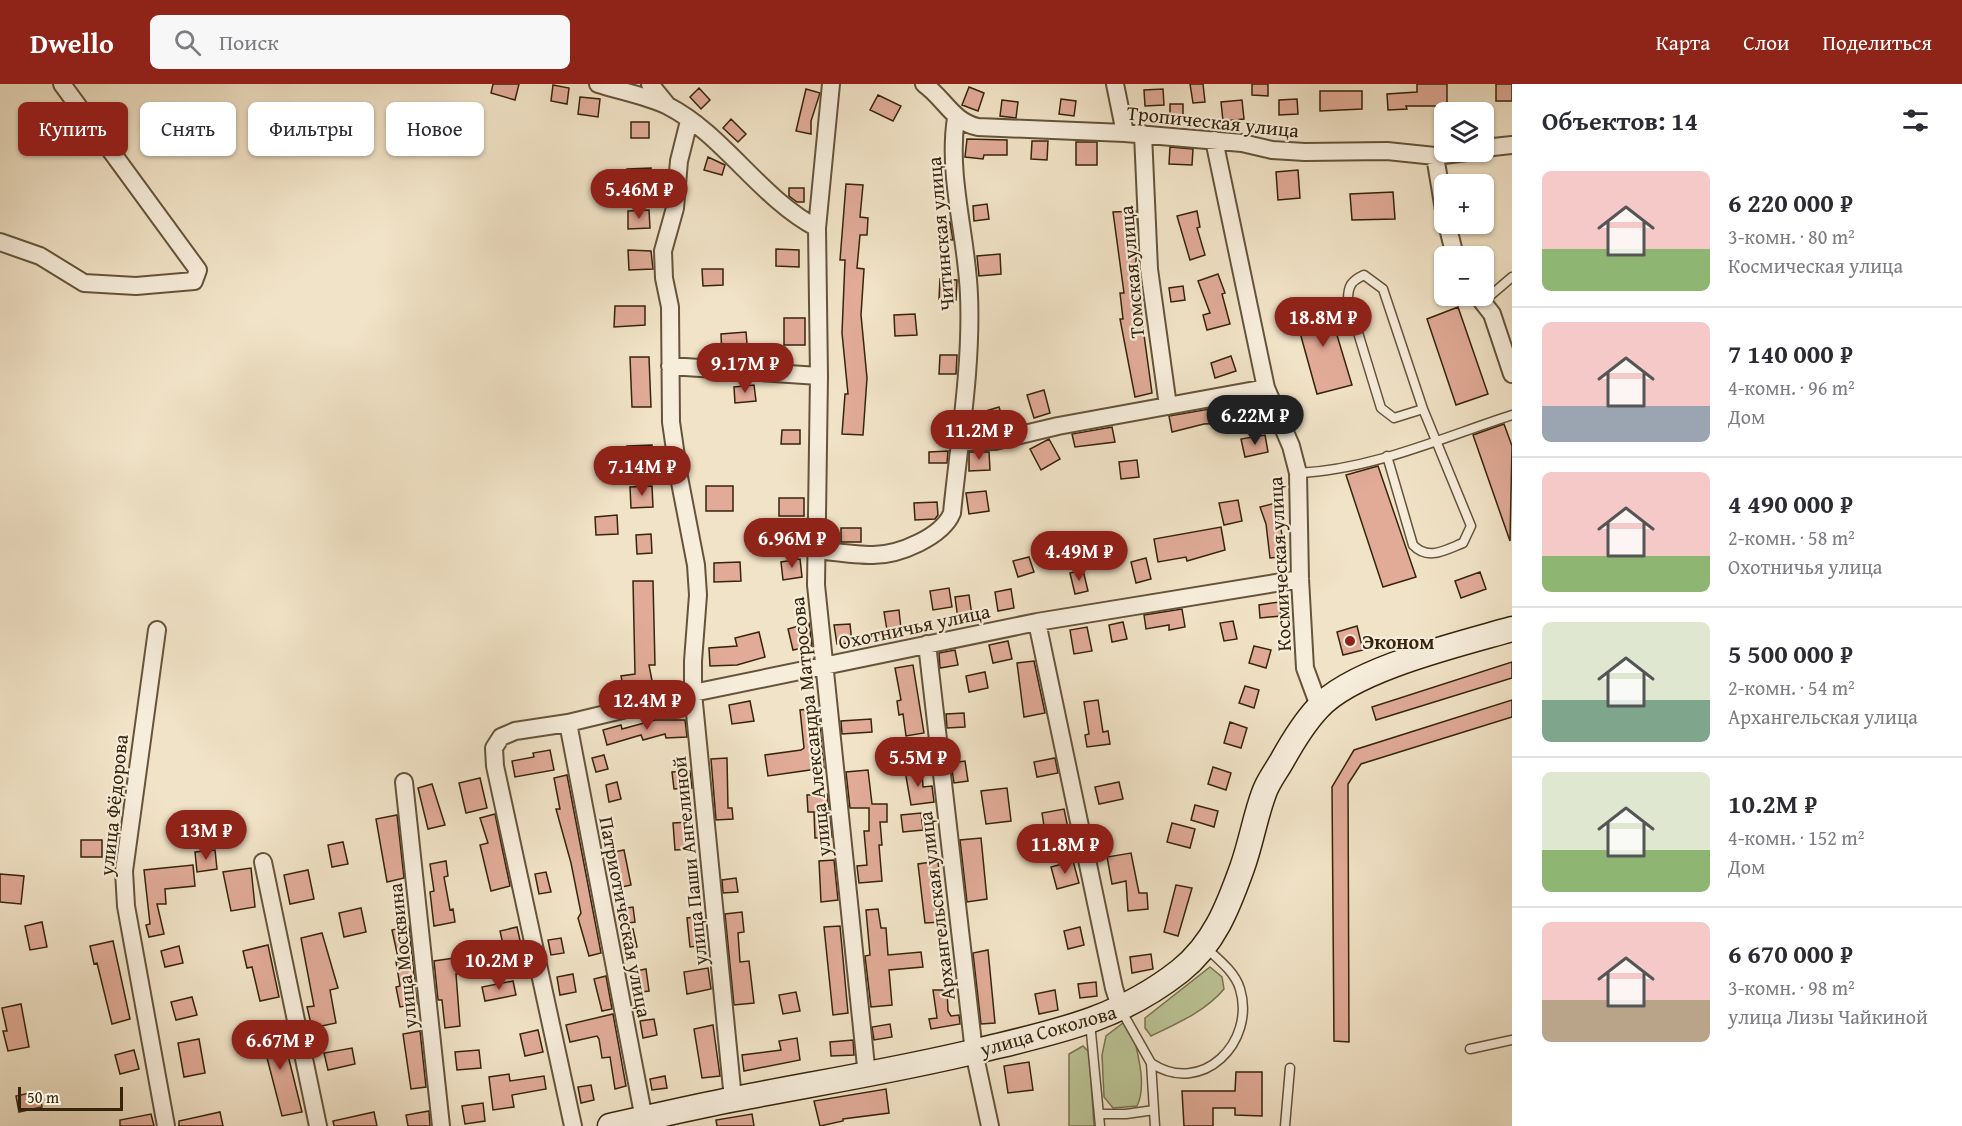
<!DOCTYPE html>
<html lang="ru">
<head>
<meta charset="utf-8">
<style>
  body { margin:0; font-family:"Gentium Book Plus",serif; background:#f7f7f7; color:#2b2b33; height:100vh; display:flex; flex-direction:column; font-size:22px; white-space:nowrap }
  * { box-sizing:border-box; margin:0 }
  p { font-size:20px; color:#7c7c81 }
  .icon { flex:none; width:33px; height:33px; fill:none; stroke:currentColor; stroke-width:2; stroke-linecap:round; stroke-linejoin:round }
  .map { position:relative; flex:1; overflow:hidden }
  .drawer { display:flex; flex-direction:column; background:#fff; width:450px }
  .drawer>* { flex:none }
  .banner { position:absolute; left:18px; top:18px; width:570px; height:54px; display:flex; gap:12px }
  .buttons { position:absolute; left:1434px; top:18px; display:grid; gap:12px }
  .buttons a { display:grid; place-items:center; width:60px; height:60px; border-radius:9px; background:#fff; box-shadow:0 2px 4px #0004; font-size:30px }
  .scale { position:absolute; left:18px; bottom:15px; width:105px; box-sizing:border-box; padding-left:6px; border:3px solid #36250c; border-top:0; font-size:16px; line-height:21px; white-space:nowrap; color:#36250c; -webkit-text-stroke:4px #f6eddb; paint-order:stroke }
  .price { position:absolute; translate:-50% -51px; padding:0 14px; border-radius:21px; background:#8f2418; color:#fff; font-size:20px; line-height:39px; filter:drop-shadow(0 2px 3px #0008) }
  .price::after { content:''; position:absolute; left:50%; top:36px; width:18px; height:14px; margin-left:-9px; background:inherit; clip-path:polygon(0 0,100% 0,50% 100%) }
  .price.active { background:#222; color:#fff }
  ul { padding:0; list-style:none }
  li { display:flex; align-items:center; gap:18px; height:150px; padding:0 30px }
  li+li { border-top:2px solid #e1e1e2 }
  li span { display:grid; place-items:center; flex:none; width:168px; height:120px; border-radius:9px; color:#555 }
  li>.icon { margin-inline-start:auto }
  span .icon { width:72px; height:72px; fill:#fffc; stroke-width:1 }
  li b { font-size:26px }
  h2 { display:flex; justify-content:space-between; align-items:center; height:72px; padding:0 30px; font-size:26px }
  .chip { padding:0 21px; border-radius:9px; background:#fff; box-shadow:0 2px 4px #0004; font-size:21px; line-height:54px }
  .chip.active { background:#8f2418; color:#fff }
  header { display:flex; align-items:center; gap:36px; box-sizing:border-box; height:84px; padding:0 30px; background:#8f2418; color:#fff }
  header strong { font-size:28px }
  nav { display:flex; gap:33px; margin-inline-start:auto; font-size:21px }
  .search { width:420px; height:54px; background:#f7f7f7; display:flex; align-items:center; gap:15px; box-sizing:border-box; padding:0 21px; border-radius:9px; color:#7c7c81; font-size:22px }
  main { display:flex; flex:1; min-height:0 }
  .map>svg:first-child { display:block }
  .green { fill:#bbc395; stroke:#787450; stroke-width:1.5 }
  .building { fill:#e1ab97; stroke:#36250c; stroke-width:1.5 }
  .lines { fill:none; stroke-linecap:round; stroke-linejoin:round }
  .lane-casing { stroke:#65543b; stroke-width:11 }
  .street-casing { stroke:#65543b; stroke-width:20 }
  .secondary-casing { stroke:#36250c; stroke-width:27 }
  .lane { stroke:#f6eddb; stroke-width:8 }
  .street { stroke:#f6eddb; stroke-width:16 }
  .secondary { stroke:#f6eddb; stroke-width:24 }
  .poi-dot { fill:#8f2418; stroke:#f6eddb; stroke-width:2 }
  .labels { text-anchor:middle; dominant-baseline:central; stroke-width:4.5; stroke-linejoin:round; paint-order:stroke }
  .street-label { font-size:20px; fill:#36250c; stroke:#f6eddb }
  .poi-label { font-size:20px; font-weight:bold; fill:#36250c; stroke:#f6eddb; text-anchor:start }
</style>
</head>
<body>
<header>
<strong>Dwello</strong>
<div class="search"><svg class="icon" aria-label="search" viewBox="0 0 24 24"><circle cx="10" cy="10" r="6"/><path d="M15 15l6 6"/></svg>Поиск</div>
<nav><a>Карта</a><a>Слои</a><a>Поделиться</a></nav>
</header>
<main>
<div class="map">
<svg width="1512" height="1042" viewBox="0 0 1512 1042">
  <rect width="100%" height="100%" fill="#f1e3c7"/>
  <filter id="stains"><feTurbulence type="fractalNoise" baseFrequency=".00333" numOctaves="4"/><feColorMatrix values="0 0 0 0 .2 0 0 0 0 .09 0 0 0 0 .02 0 0 0 .5 -.17"/></filter>
  <radialGradient id="worn" r=".72"><stop offset=".6" stop-color="#630" stop-opacity="0"/><stop offset="1" stop-color="#630" stop-opacity=".3"/></radialGradient>
  <path class="green" d="M1210 883 1222 893 1224 905C1206 927 1176 940 1151 952L1145 944V934Z
    M1123 939 1131 941C1136 964 1148 1000 1137 1022L1113 1024 1104 1013 1102 971 1106 952Z
    M1083 962 1089 968 1094 1042H1069V970Z"/>
  <path class="building" d="M493 0H519L515 16 491 9Z
    M1190 0H1203L1205 18 1193 19Z
    M1252 0H1268V12L1252 11Z
    M1417 0H1447V22H1406L1407 25 1388 26 1387 10 1417 8Z
    M1496 0H1512V17H1496Z
    M553 1 569 4 567 20 551 17Z
    M969 3 984 9 978 27 962 21Z
    M699 4 710 16 701 25 690 13Z
    M806 5 820 9 811 37V50L796 47Z
    M1163 5 1164 21 1145 22 1144 6Z
    M1320 7H1362V25L1320 27Z
    M878 11 901 22 893 37 870 26Z
    M580 13 600 15 598 33 578 30Z
    M1061 15 1076 17 1074 32 1059 30Z
    M1297 15 1298 30 1279 31V16Z
    M1002 16 1018 18 1016 34 1000 32Z
    M1242 16 1244 35 1223 37 1221 18Z
    M1170 20H1183V33H1170Z
    M731 35 746 50 738 58 723 44Z
    M631 38H649V54H631Z
    M967 55 1007 56V71H984L983 75 965 73Z
    M1032 57H1048L1047 76 1031 75Z
    M1076 58H1097V81H1076Z
    M1170 63 1193 65 1192 81 1169 80Z
    M708 73 725 81 722 91 704 86Z
    M651 84V102H628L627 85Z
    M1298 86 1300 114 1278 116 1276 88Z
    M846 100 863 101 860 133 868 134 867 151H860L857 184 864 185 861 231 867 294 863 351 842 350 845 310H848L842 249 845 176H840Z
    M789 104H804V118H797L789 112Z
    M1393 108 1395 135 1352 136 1350 110Z
    M987 120 989 135 974 137 973 122Z
    M649 126 650 144 628 145V127Z
    M1136 127V193L1152 309 1135 313 1120 235H1123L1120 209H1124L1113 128Z
    M1197 127 1200 143 1197 144 1205 171 1190 176 1177 132Z
    M938 138H950L953 156 938 155Z
    M776 165 799 166V183L776 182Z
    M628 166 651 167 653 185 629 186Z
    M1000 170 1001 190 979 192 977 172Z
    M702 185H723V201L703 202Z
    M1218 190 1225 209 1222 210 1230 240 1207 246 1203 231 1210 229 1198 197Z
    M940 195 957 196 956 216 939 215Z
    M1183 202 1185 216 1171 218 1169 204Z
    M1327 218 1352 301 1317 310 1294 227Z
    M615 222H645V241L614 243Z
    M1458 223 1488 310 1456 321 1427 235Z
    M915 230 917 251 895 252 894 231Z
    M784 234H805V261H784Z
    M746 248 748 271 722 273 721 250Z
    M940 271H957L956 290H939Z
    M1231 272 1236 287 1215 294 1211 279Z
    M630 273H649L651 323H632Z
    M754 301 756 317 735 319 734 303Z
    M1044 306 1050 329 1034 334 1027 311Z
    M999 323 1005 342 981 347 976 330Z
    M1221 323 1223 339 1204 340 1172 348 1169 332Z
    M1504 340 1512 362 1510 457 1473 351Z
    M1112 343 1115 358 1075 363 1072 350Z
    M782 346H800V360H781Z
    M1265 351 1268 368 1245 373 1241 355Z
    M1049 355 1060 375 1041 386 1030 365Z
    M652 361V380L628 381 627 362Z
    M948 367 947 379H929V368Z
    M969 368H989L990 386 969 387Z
    M1137 376 1139 393 1121 395 1119 378Z
    M1378 382 1416 493 1383 503 1346 391Z
    M652 402 653 423 631 424 630 403Z
    M706 402H733V427H706Z
    M986 407 989 427 969 430 966 409Z
    M779 414H804V432H779Z
    M1238 416 1242 437 1224 441 1219 419Z
    M937 418 938 431 935 435 915 436 914 419Z
    M1276 419 1286 472 1270 474 1266 440 1260 423Z
    M617 431 618 450 596 451 595 433Z
    M1221 443 1225 466 1187 477 1186 473 1158 478 1154 455Z
    M841 444H861V458H841Z
    M651 450 652 469 637 470 636 451Z
    M1029 473 1034 488 1018 493 1013 477Z
    M1146 474 1151 495 1136 499 1131 478Z
    M800 475 802 493 783 496 781 478Z
    M740 478 741 497 714 498V479Z
    M1083 486 1088 507 1075 510 1070 489Z
    M1480 488 1486 505 1461 514 1455 497Z
    M633 497H653L655 581H649L653 602 624 607 621 592 635 590Z
    M949 504 952 523 933 526 930 507Z
    M1011 505 1014 524 998 527 995 508Z
    M969 511 972 532 958 535 955 513Z
    M1279 518 1281 532 1260 534 1259 521Z
    M1182 525 1185 543 1169 546V541L1146 545 1144 531Z
    M899 526 901 545 887 546 884 528Z
    M1233 537 1237 555 1224 557 1220 539Z
    M1123 538 1127 555 1112 558 1109 541Z
    M809 539 812 562 793 566 788 545Z
    M850 540 852 559 837 560 834 541Z
    M1357 542 1363 566 1343 571 1337 548Z
    M1087 543 1092 567 1074 570 1070 546Z
    M759 548 765 573 737 581 710 582 709 564 737 562 735 554Z
    M1008 557 1012 575 993 579 989 561Z
    M1254 562 1271 566 1266 584 1249 579Z
    M955 566 958 581 940 584 939 569Z
    M1034 577 1045 629 1024 633 1017 579Z
    M1512 578V594L1376 636 1372 623Z
    M913 581 924 649 906 652 903 630 899 631 897 617 901 616 895 584Z
    M985 588 988 604 969 608 966 592Z
    M1245 602 1259 606 1254 624 1239 619Z
    M1098 616 1103 648 1108 647 1110 660 1087 663 1085 651 1089 650 1084 618Z
    M1512 616V633L1361 680 1348 700 1349 958 1334 957 1332 703 1354 666Z
    M750 617 754 637 732 640 729 621Z
    M818 624 824 684 768 692 765 671 801 666 804 664 800 626Z
    M964 629 965 643 947 644 946 630Z
    M871 635 872 648 842 650 841 637Z
    M655 636H685L687 653 666 654 665 650 643 656 641 651 607 661 603 646 621 641 622 645Z
    M1230 638 1247 644 1241 664 1224 659Z
    M550 666 554 686 515 693 512 677 534 673 533 669Z
    M604 671 608 685 596 688 592 674Z
    M727 674 728 724H732L733 735 716 736 711 675Z
    M1055 674 1058 689 1037 693 1034 678Z
    M965 677 968 697 954 699 951 679Z
    M1213 683 1231 689 1226 706 1208 700Z
    M868 686 872 720H887V738H880L882 761H879L882 797 859 799 857 782 867 781 864 747H869V724H850L846 688Z
    M922 686 923 703 932 702 934 718 911 721 905 687Z
    M690 687 692 704 674 705 672 688Z
    M567 691 601 869 589 872 578 834 581 829 571 779 556 725H560L554 694Z
    M480 694 487 724 466 729 459 699Z
    M617 698 621 715 609 718 606 701Z
    M1119 698 1123 715 1099 720 1095 703Z
    M432 700 445 741 428 745 418 704Z
    M1007 704 1011 737 986 740 981 707Z
    M827 710 832 753 815 754 814 728H808L807 711Z
    M1195 721 1218 727 1214 743 1191 736Z
    M1064 725 1068 744 1045 748 1042 729Z
    M921 729 923 746 903 748 901 731Z
    M495 730 510 802 491 807 480 761 488 759 480 734Z
    M397 731 404 794 387 798 376 735Z
    M690 738 692 765 675 766 673 739Z
    M1172 739 1195 745 1190 764 1167 758Z
    M981 754 987 815 967 818 960 756Z
    M81 756H102V773H81Z
    M343 758 348 780 332 783 328 761Z
    M215 766 217 785 197 788 195 768Z
    M624 766 631 801 617 804 609 769Z
    M1131 769 1139 809H1147L1148 825 1128 827 1126 797 1112 800 1107 773Z
    M834 776 838 816 821 818 819 777Z
    M446 777 448 792 444 793 450 826 453 825 455 838 434 842 430 808 434 807 430 780Z
    M938 777 943 838 925 839 918 780Z
    M1073 777 1079 799 1057 805 1051 783Z
    M193 781 195 802 165 805 166 820H157L164 850 149 853 146 841 150 840 144 786Z
    M251 784 255 823 231 827 223 788Z
    M308 786 314 815 290 820 284 791Z
    M546 788 551 808 539 810 535 790Z
    M0 790 24 792 21 820 0 818Z
    M736 794 738 808 723 809 722 796Z
    M1176 801 1192 804 1178 852 1164 848Z
    M633 823 635 838 622 840 620 825Z
    M361 824 366 848 344 853 339 829Z
    M878 825 881 844H886L888 871 921 868 923 883 889 886 892 921 871 923 865 872 870 871 866 826Z
    M742 828 744 848 738 849 740 878 749 877 754 919 734 921 725 830Z
    M702 832 706 861 690 863 687 834Z
    M42 838 47 863 30 866 25 842Z
    M409 842 417 920 400 923 396 903 400 902 396 878H399L392 846Z
    M840 842 848 929 833 931 824 843Z
    M517 843 522 865 505 869 500 847Z
    M1080 843 1084 861 1068 865 1064 847Z
    M633 845 637 863 626 865 623 847Z
    M322 849 338 904 330 906 336 939 312 944 307 923 314 922 301 854Z
    M561 854 564 869 551 871 548 856Z
    M113 857 130 935 112 940 97 879 94 880 90 862Z
    M268 861 279 913 260 917 252 883 247 884 243 867Z
    M179 862 183 879 165 883 161 867Z
    M988 866 995 939 981 940 973 869Z
    M1151 870 1153 885 1132 889 1130 873Z
    M461 873 463 889 456 890 460 942 445 944 442 916H438L434 877Z
    M708 884 711 905 687 910 684 888Z
    M646 885 649 907 634 909 631 888Z
    M573 890 576 908 560 911 557 893Z
    M606 892 612 925 602 927 594 895Z
    M513 897 516 911 485 917 482 903Z
    M1096 898 1097 912 1080 914 1078 900Z
    M933 906H947L948 927 951 932 959 931 960 940 931 945 929 935 937 934Z
    M1055 906 1058 926 1039 930 1035 910Z
    M796 908 800 927 783 930 779 911Z
    M192 913 197 931 176 936 171 918Z
    M21 920 29 963 8 967 3 947H7L2 924Z
    M613 930 626 1002 615 1005 610 973 602 974 599 955 597 952 570 958 566 941Z
    M654 935 657 951 643 954 640 937Z
    M890 940 892 953 874 956 872 943Z
    M713 941 720 992 702 994 694 945Z
    M538 946 543 968 525 972 520 950Z
    M282 947 302 1028 282 1032 266 970 258 972 254 954Z
    M420 947 426 1003 411 1005 403 950Z
    M797 954 800 976 744 987 742 971 781 966 779 957Z
    M199 955 205 989 184 993 178 959Z
    M853 956 854 971 831 972 830 958Z
    M352 964 355 980 328 986 324 969Z
    M134 966 139 985 120 990 115 971Z
    M479 966 481 984 457 986 455 968Z
    M1029 978 1033 1006 1008 1009 1004 982Z
    M1236 988H1262V1032L1235 1031V1024H1213V1042H1184L1182 1007H1235Z
    M509 990 510 997 544 992 546 1005 512 1011 514 1023 493 1026 489 993Z
    M665 992 667 1004 652 1006 650 995Z
    M591 1001 594 1016 581 1019 578 1003Z
    M886 1005 889 1029 843 1035V1037L820 1042 814 1017Z
    M39 1007 42 1023 19 1028 16 1012Z
    M483 1019 485 1037 465 1040 462 1022Z
    M429 1027 430 1042H408L406 1031Z
    M220 1028 223 1042H179V1037Z
    M374 1028 377 1042H334L333 1037Z
    M151 1030 154 1042H120V1036Z
    M752 1030 754 1042H717L716 1036Z"/>
  <g class="lines">
    <defs>
      <path id="lane" d="M1484 217 1512 193
        M1387 372 1413 461C1428 477 1445 466 1463 459L1471 442 1423 325 1383 205 1364 191C1351 197 1348 202 1348 216L1381 324 1394 334 1423 325
        M1298 389C1371 386 1444 353 1512 331
        M1121 926 1151 979 1155 1042
        M1090 938 1100 1042
        M1470 965 1512 956
        M1151 979C1202 1013 1256 958 1240 905 1235 888 1218 875 1205 863
        M1100 1030H1126L1154 1026
        M1285 1042 1290 984"/>
      <path id="street" d="M598 0C620 7 647 12 668 22 723 50 760 114 817 144
        M650 0 668 22
        M831 0 817 144 819 292 816 501 867 992
        M924 0C944 14 953 38 978 43L1125 49 1242 59 1272 66 1305 68 1387 67 1435 72 1467 68
        M1115 0 1125 49
        M689 37 679 77 675 124 663 167 664 194 670 223 671 338 679 393 696 481 698 511 693 577V609L733 1015
        M1143 50 1149 185 1168 322
        M1214 56 1266 304 1291 362 1298 389 1300 495 1305 584 1319 622
        M1484 64 1512 61
        M1435 72 1444 126
        M1447 140 1455 172
        M0 158 40 172 84 199 136 202 194 197 198 186 62 0
        M1478 212 1492 230 1512 290
        M670 282 819 292
        M959 358 995 357 1058 342 1266 304
        M817 466C835 468 854 471 873 471 899 471 942 453 952 429 959 358 972 283 969 211 967 153 947 92 956 34
        M1037 538 1114 904 1121 926
        M157 546 124 787 126 822 166 1042
        M927 560 974 968 990 1042
        M568 639 644 1035
        M404 698 441 1042
        M263 778 318 1042
        M573 1042 495 682 494 664 501 653 515 647 568 639 693 609 1037 538 1300 495"/>
      <path id="secondary" d="M610 1042C651 1033 693 1023 735 1015 817 999 899 986 981 966 1055 948 1118 936 1180 887 1214 860 1228 823 1242 784 1251 759 1255 733 1264 709 1268 697 1277 686 1283 675 1293 657 1304 639 1318 624 1353 585 1460 560 1512 545"/>
    </defs>
    <use href="#lane" class="lane-casing"/>
    <use href="#street" class="street-casing"/>
    <use href="#secondary" class="secondary-casing"/>
    <use href="#lane" class="lane"/>
    <use href="#street" class="street"/>
    <use href="#secondary" class="secondary"/>
  </g>
  <circle class="poi-dot" cx="1350" cy="557" r="6"/>
  <g class="labels">
    <g class="street-label">
      <text transform="translate(1213 37) rotate(6)">Тропическая улица</text>
      <text transform="translate(940 150) rotate(-95)">Читинская улица</text>
      <text transform="translate(1131 188) rotate(-95)">Томская улица</text>
      <text transform="translate(1279 480) rotate(-93)">Космическая улица</text>
      <text transform="translate(914 542) rotate(-12)">Охотничья улица</text>
      <text transform="translate(810 643) rotate(-96)">улица Александра Матросова</text>
      <text transform="translate(113 721) rotate(-84)">улица Фёдорова</text>
      <text transform="translate(689 777) rotate(-96)">улица Паши Ангелиной</text>
      <text transform="translate(936 822) rotate(-97)">Архангельская улица</text>
      <text transform="translate(626 833) rotate(79)">Патриотическая улица</text>
      <text transform="translate(402 872) rotate(-96)">улица Москвина</text>
      <text transform="translate(1048 946) rotate(-16)">улица Соколова</text>
    </g>
    <g class="poi-label">
      <text x="1362" y="557">Эконом</text>
    </g>
  </g>
  <rect width="100%" height="100%" filter="url(#stains)"/>
  <rect width="100%" height="100%" fill="url(#worn)"/>
</svg>
<div class="buttons">
<a><svg class="icon" aria-label="layers" viewBox="0 0 24 24"><path d="M12 4l9 5-9 5-9-5zM3 14l9 5 9-5"/></svg></a>
<a>+</a>
<a>−</a>
</div>
<div class="scale">50 m</div>
<b class="price" style="left:639px;top:136px">5.46M ₽</b>
<b class="price" style="left:1323px;top:264px">18.8M ₽</b>
<b class="price" style="left:745px;top:310px">9.17M ₽</b>
<b class="price active" style="left:1255px;top:362px">6.22M ₽</b>
<b class="price" style="left:979px;top:377px">11.2M ₽</b>
<b class="price" style="left:642px;top:413px">7.14M ₽</b>
<b class="price" style="left:792px;top:485px">6.96M ₽</b>
<b class="price" style="left:1079px;top:498px">4.49M ₽</b>
<b class="price" style="left:647px;top:647px">12.4M ₽</b>
<b class="price" style="left:918px;top:704px">5.5M ₽</b>
<b class="price" style="left:206px;top:777px">13M ₽</b>
<b class="price" style="left:1065px;top:791px">11.8M ₽</b>
<b class="price" style="left:499px;top:907px">10.2M ₽</b>
<b class="price" style="left:280px;top:987px">6.67M ₽</b>
<div class="banner">
<a class="chip active">Купить</a>
<a class="chip">Снять</a>
<a class="chip">Фильтры</a>
<a class="chip">Новое</a>
</div>
</div>
<section class="drawer">
<h2>Объектов: 14<svg class="icon" aria-label="filters" viewBox="0 0 24 24"><path d="M4 7h16M4 17h16"/><circle cx="9" cy="7" r="2"/><circle cx="15" cy="17" r="2"/></svg></h2>
<ul>
<li><span style="background:linear-gradient(#f6c9c9 65%,#8fb573 0)"><svg class="icon" aria-label="home" viewBox="0 0 24 24"><path d="M3 11l9-7 9 7M6 9v11h12V9"/></svg></span><div><b>6 220 000 ₽</b><p>3-комн. · 80 m²</p><p>Космическая улица</p></div></li>
<li><span style="background:linear-gradient(#f6c9c9 70%,#9aa5b1 0)"><svg class="icon" aria-label="home" viewBox="0 0 24 24"><path d="M3 11l9-7 9 7M6 9v11h12V9"/></svg></span><div><b>7 140 000 ₽</b><p>4-комн. · 96 m²</p><p>Дом</p></div></li>
<li><span style="background:linear-gradient(#f6c9c9 70%,#8fb573 0)"><svg class="icon" aria-label="home" viewBox="0 0 24 24"><path d="M3 11l9-7 9 7M6 9v11h12V9"/></svg></span><div><b>4 490 000 ₽</b><p>2-комн. · 58 m²</p><p>Охотничья улица</p></div></li>
<li><span style="background:linear-gradient(#dfe7d0 65%,#7fa58c 0)"><svg class="icon" aria-label="home" viewBox="0 0 24 24"><path d="M3 11l9-7 9 7M6 9v11h12V9"/></svg></span><div><b>5 500 000 ₽</b><p>2-комн. · 54 m²</p><p>Архангельская улица</p></div></li>
<li><span style="background:linear-gradient(#dfe7d0 65%,#8fb573 0)"><svg class="icon" aria-label="home" viewBox="0 0 24 24"><path d="M3 11l9-7 9 7M6 9v11h12V9"/></svg></span><div><b>10.2M ₽</b><p>4-комн. · 152 m²</p><p>Дом</p></div></li>
<li><span style="background:linear-gradient(#f6c9c9 65%,#b9a48a 0)"><svg class="icon" aria-label="home" viewBox="0 0 24 24"><path d="M3 11l9-7 9 7M6 9v11h12V9"/></svg></span><div><b>6 670 000 ₽</b><p>3-комн. · 98 m²</p><p>улица Лизы Чайкиной</p></div></li>
</ul>
</section>
</main>
</body>
</html>
